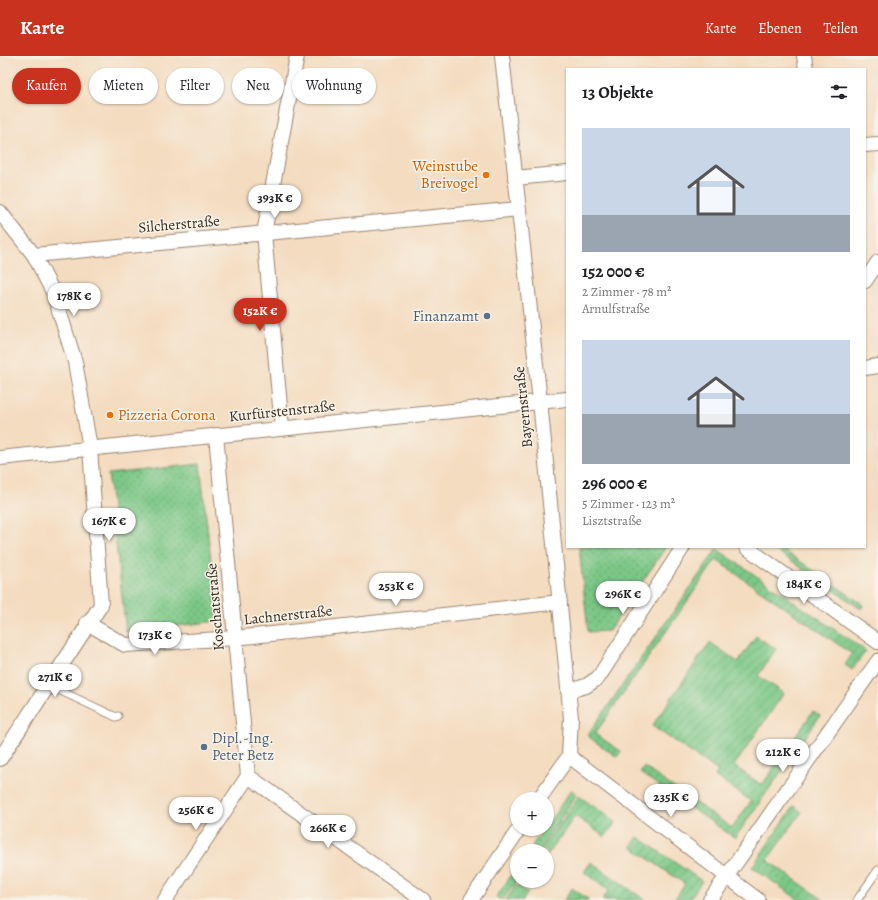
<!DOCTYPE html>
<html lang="de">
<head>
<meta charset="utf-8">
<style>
  body { margin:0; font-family:Alegreya,serif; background:#f6f6f6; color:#202124; height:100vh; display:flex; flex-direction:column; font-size:15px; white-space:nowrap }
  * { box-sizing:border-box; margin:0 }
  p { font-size:13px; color:#757577 }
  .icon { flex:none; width:22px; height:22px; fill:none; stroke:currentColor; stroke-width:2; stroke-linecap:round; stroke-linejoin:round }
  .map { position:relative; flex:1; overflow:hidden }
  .sheet { position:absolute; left:566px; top:12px; width:300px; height:480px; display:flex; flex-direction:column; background:#fff; border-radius:0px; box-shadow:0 1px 3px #0004 }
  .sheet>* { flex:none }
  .guide { position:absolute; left:12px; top:12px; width:380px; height:36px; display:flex; gap:8px }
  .fabs { position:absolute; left:510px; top:736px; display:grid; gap:8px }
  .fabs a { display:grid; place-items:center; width:44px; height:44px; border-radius:50%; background:#fff; box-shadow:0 1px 3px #0004; font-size:20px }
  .price { position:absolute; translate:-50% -34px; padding:0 9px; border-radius:14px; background:#fff; color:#222; font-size:13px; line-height:26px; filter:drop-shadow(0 1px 2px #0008) }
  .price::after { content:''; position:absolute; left:50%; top:24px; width:12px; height:9px; margin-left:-6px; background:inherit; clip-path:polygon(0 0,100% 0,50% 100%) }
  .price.selected { background:#c8321e; color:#fff }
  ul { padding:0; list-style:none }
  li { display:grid; align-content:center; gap:8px; height:212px; padding:0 16px }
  li span { display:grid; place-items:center; height:124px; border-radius:0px; color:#555 }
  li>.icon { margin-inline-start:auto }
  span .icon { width:72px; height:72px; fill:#fffc; stroke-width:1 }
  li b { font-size:17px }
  h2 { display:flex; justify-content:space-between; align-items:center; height:48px; padding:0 16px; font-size:17px }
  .chip { padding:0 14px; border-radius:18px; background:#fff; box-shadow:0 1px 3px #0004; font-size:14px; line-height:36px }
  .chip.selected { background:#c8321e; color:#fff }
  header { display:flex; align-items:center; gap:24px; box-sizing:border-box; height:56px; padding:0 20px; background:#c8321e; color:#fff }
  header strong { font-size:19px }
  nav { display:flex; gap:22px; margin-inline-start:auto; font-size:14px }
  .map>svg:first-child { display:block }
  .grass { fill:url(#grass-dots); stroke:#5a7852 }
  .garden { fill:url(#garden-furrows); stroke:#5a7852 }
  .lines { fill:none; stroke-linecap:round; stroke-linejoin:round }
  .service-casing { stroke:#98836f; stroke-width:9 }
  .minor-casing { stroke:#98836f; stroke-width:16 }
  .service { stroke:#fff; stroke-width:7 }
  .minor { stroke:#fff; stroke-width:14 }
  .food-dot { fill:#e8710a; stroke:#f7f3e8; stroke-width:1.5 }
  .service-dot { fill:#5c6f8a; stroke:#f7f3e8; stroke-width:1.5 }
  .labels { text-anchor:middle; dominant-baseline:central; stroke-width:3; stroke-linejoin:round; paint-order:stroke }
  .food-label { font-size:15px; fill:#c56008; stroke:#f7f3e8; text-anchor:end }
  .street-label { font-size:15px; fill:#3b2a1e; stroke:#f7f3e8 }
  .service-label { font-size:15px; fill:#4e5e75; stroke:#f7f3e8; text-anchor:end }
</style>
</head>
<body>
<header>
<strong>Karte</strong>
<nav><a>Karte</a><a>Ebenen</a><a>Teilen</a></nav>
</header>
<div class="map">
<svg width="878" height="844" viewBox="0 0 878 844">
  <defs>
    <pattern id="grass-dots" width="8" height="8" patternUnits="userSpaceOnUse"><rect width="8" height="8" fill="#7ac786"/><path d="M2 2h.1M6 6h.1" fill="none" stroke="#65a26d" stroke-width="1.8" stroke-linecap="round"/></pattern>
    <pattern id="garden-furrows" width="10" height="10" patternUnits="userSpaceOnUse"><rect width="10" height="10" fill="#7ac786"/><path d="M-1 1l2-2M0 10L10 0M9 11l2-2" fill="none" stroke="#65a26d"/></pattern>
  </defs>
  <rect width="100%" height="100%" fill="#f7f3e8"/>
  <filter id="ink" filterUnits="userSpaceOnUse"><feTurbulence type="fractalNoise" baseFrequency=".025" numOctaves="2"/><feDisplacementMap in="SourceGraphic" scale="8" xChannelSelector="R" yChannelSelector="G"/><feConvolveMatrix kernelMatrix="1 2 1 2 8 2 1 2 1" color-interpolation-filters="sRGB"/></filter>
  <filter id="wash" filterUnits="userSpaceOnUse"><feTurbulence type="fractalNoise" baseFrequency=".012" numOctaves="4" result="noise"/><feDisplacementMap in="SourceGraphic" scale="16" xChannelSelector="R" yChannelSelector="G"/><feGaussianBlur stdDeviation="0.9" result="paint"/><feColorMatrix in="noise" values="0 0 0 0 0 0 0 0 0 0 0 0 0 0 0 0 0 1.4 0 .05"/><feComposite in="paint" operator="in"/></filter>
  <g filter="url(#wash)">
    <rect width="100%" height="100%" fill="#f4dcc0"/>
    <path class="grass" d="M200 408 218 565 126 576 108 418Z
      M579 491H666L609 575 588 576Z
      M571 734 577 738 539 794 532 789 544 773H547V769Z
      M517 811V824L503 844 496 841Z"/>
    <path class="garden" d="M771 491H779L864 549 861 553Z
      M717 493 866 595 852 614 845 609 852 598 716 504 595 678 621 695 617 701 587 680Z
      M756 580 776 593 758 620 784 637 734 710 762 729 813 655 820 660 735 782 640 717 644 711 732 772 751 745 715 720 718 715 652 670 710 586 738 606Z
      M579 740 616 766 605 781 575 760 547 800V795H540Z
      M794 750 802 756 767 804 824 844H799L752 811Z
      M638 781 702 825 689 844H674L685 828 631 791Z
      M591 806 645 844H602L609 834 584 816Z
      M516 829 528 837 523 844H506Z
      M572 832 589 844H564Z"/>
  </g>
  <g filter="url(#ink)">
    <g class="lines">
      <defs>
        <path id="service" d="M48 629 116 661 118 660
          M857 844 878 814"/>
        <path id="minor" d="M502 0 540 345 571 662 569 700 539 743
          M804 0 806 13
          M865 89 878 88
          M515 122 567 117
          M0 156 34 199 54 238 75 306 90 392 101 549 0 703
          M34 199 519 153
          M865 225 878 206
          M865 312 878 310
          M282 372 264 177 297 0
          M216 379 248 720
          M0 402 567 343
          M746 491 878 586
          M87 567 125 589 235 582 560 546
          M568 635 586 630 598 622 683 491
          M569 700 758 844
          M248 720 423 844
          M165 844 248 720
          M471 844 519 773
          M710 844 878 605"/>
      </defs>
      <use href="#service" class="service-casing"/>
      <use href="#minor" class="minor-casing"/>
      <use href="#service" class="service"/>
      <use href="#minor" class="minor"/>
    </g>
  </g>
  <g class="food-dot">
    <circle cx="486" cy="119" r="4"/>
    <circle cx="110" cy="359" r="4"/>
  </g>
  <g class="service-dot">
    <circle cx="487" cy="260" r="4"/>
    <circle cx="204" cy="691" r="4"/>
  </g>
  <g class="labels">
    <g class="food-label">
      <text x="478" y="110">Weinstube<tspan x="478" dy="17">Breivogel</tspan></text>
      <text x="118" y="359" text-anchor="start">Pizzeria Corona</text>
    </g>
    <g class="street-label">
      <text transform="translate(179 168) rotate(-5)">Silcherstraße</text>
      <text transform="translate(523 351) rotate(-96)">Bayernstraße</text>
      <text transform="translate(282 355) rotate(-6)">Kurfürstenstraße</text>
      <text transform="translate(215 551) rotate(-95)">Koschatstraße</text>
      <text transform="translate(288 559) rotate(-6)">Lachnerstraße</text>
    </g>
    <g class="service-label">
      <text x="479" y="260">Finanzamt</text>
      <text x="212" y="682" text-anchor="start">Dipl.-Ing.<tspan x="212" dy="17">Peter Betz</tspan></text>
    </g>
  </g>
</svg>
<div class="fabs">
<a>+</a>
<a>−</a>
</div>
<b class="price" style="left:275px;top:163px">393K €</b>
<b class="price" style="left:74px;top:261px">178K €</b>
<b class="price selected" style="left:260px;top:276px">152K €</b>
<b class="price" style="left:109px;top:486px">167K €</b>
<b class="price" style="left:804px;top:549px">184K €</b>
<b class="price" style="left:396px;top:551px">253K €</b>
<b class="price" style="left:623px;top:559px">296K €</b>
<b class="price" style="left:155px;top:600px">173K €</b>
<b class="price" style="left:55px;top:642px">271K €</b>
<b class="price" style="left:783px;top:717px">212K €</b>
<b class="price" style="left:671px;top:762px">235K €</b>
<b class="price" style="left:196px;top:775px">256K €</b>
<b class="price" style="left:328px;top:793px">266K €</b>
<div class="guide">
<a class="chip selected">Kaufen</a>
<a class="chip">Mieten</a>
<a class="chip">Filter</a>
<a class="chip">Neu</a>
<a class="chip">Wohnung</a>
</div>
<section class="sheet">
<h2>13 Objekte<svg class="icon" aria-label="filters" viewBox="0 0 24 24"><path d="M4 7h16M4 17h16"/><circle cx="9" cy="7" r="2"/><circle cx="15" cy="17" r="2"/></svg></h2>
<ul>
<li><span style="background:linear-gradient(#c9d6e8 70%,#9aa5b1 0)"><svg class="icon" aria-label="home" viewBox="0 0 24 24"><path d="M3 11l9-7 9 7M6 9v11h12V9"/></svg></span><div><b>152 000 €</b><p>2 Zimmer · 78 m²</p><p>Arnulfstraße</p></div></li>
<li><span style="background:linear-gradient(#c9d6e8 60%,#9aa5b1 0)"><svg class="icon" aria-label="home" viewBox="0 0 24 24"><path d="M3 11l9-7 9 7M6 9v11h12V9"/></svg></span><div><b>296 000 €</b><p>5 Zimmer · 123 m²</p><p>Lisztstraße</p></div></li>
</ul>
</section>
</div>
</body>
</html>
